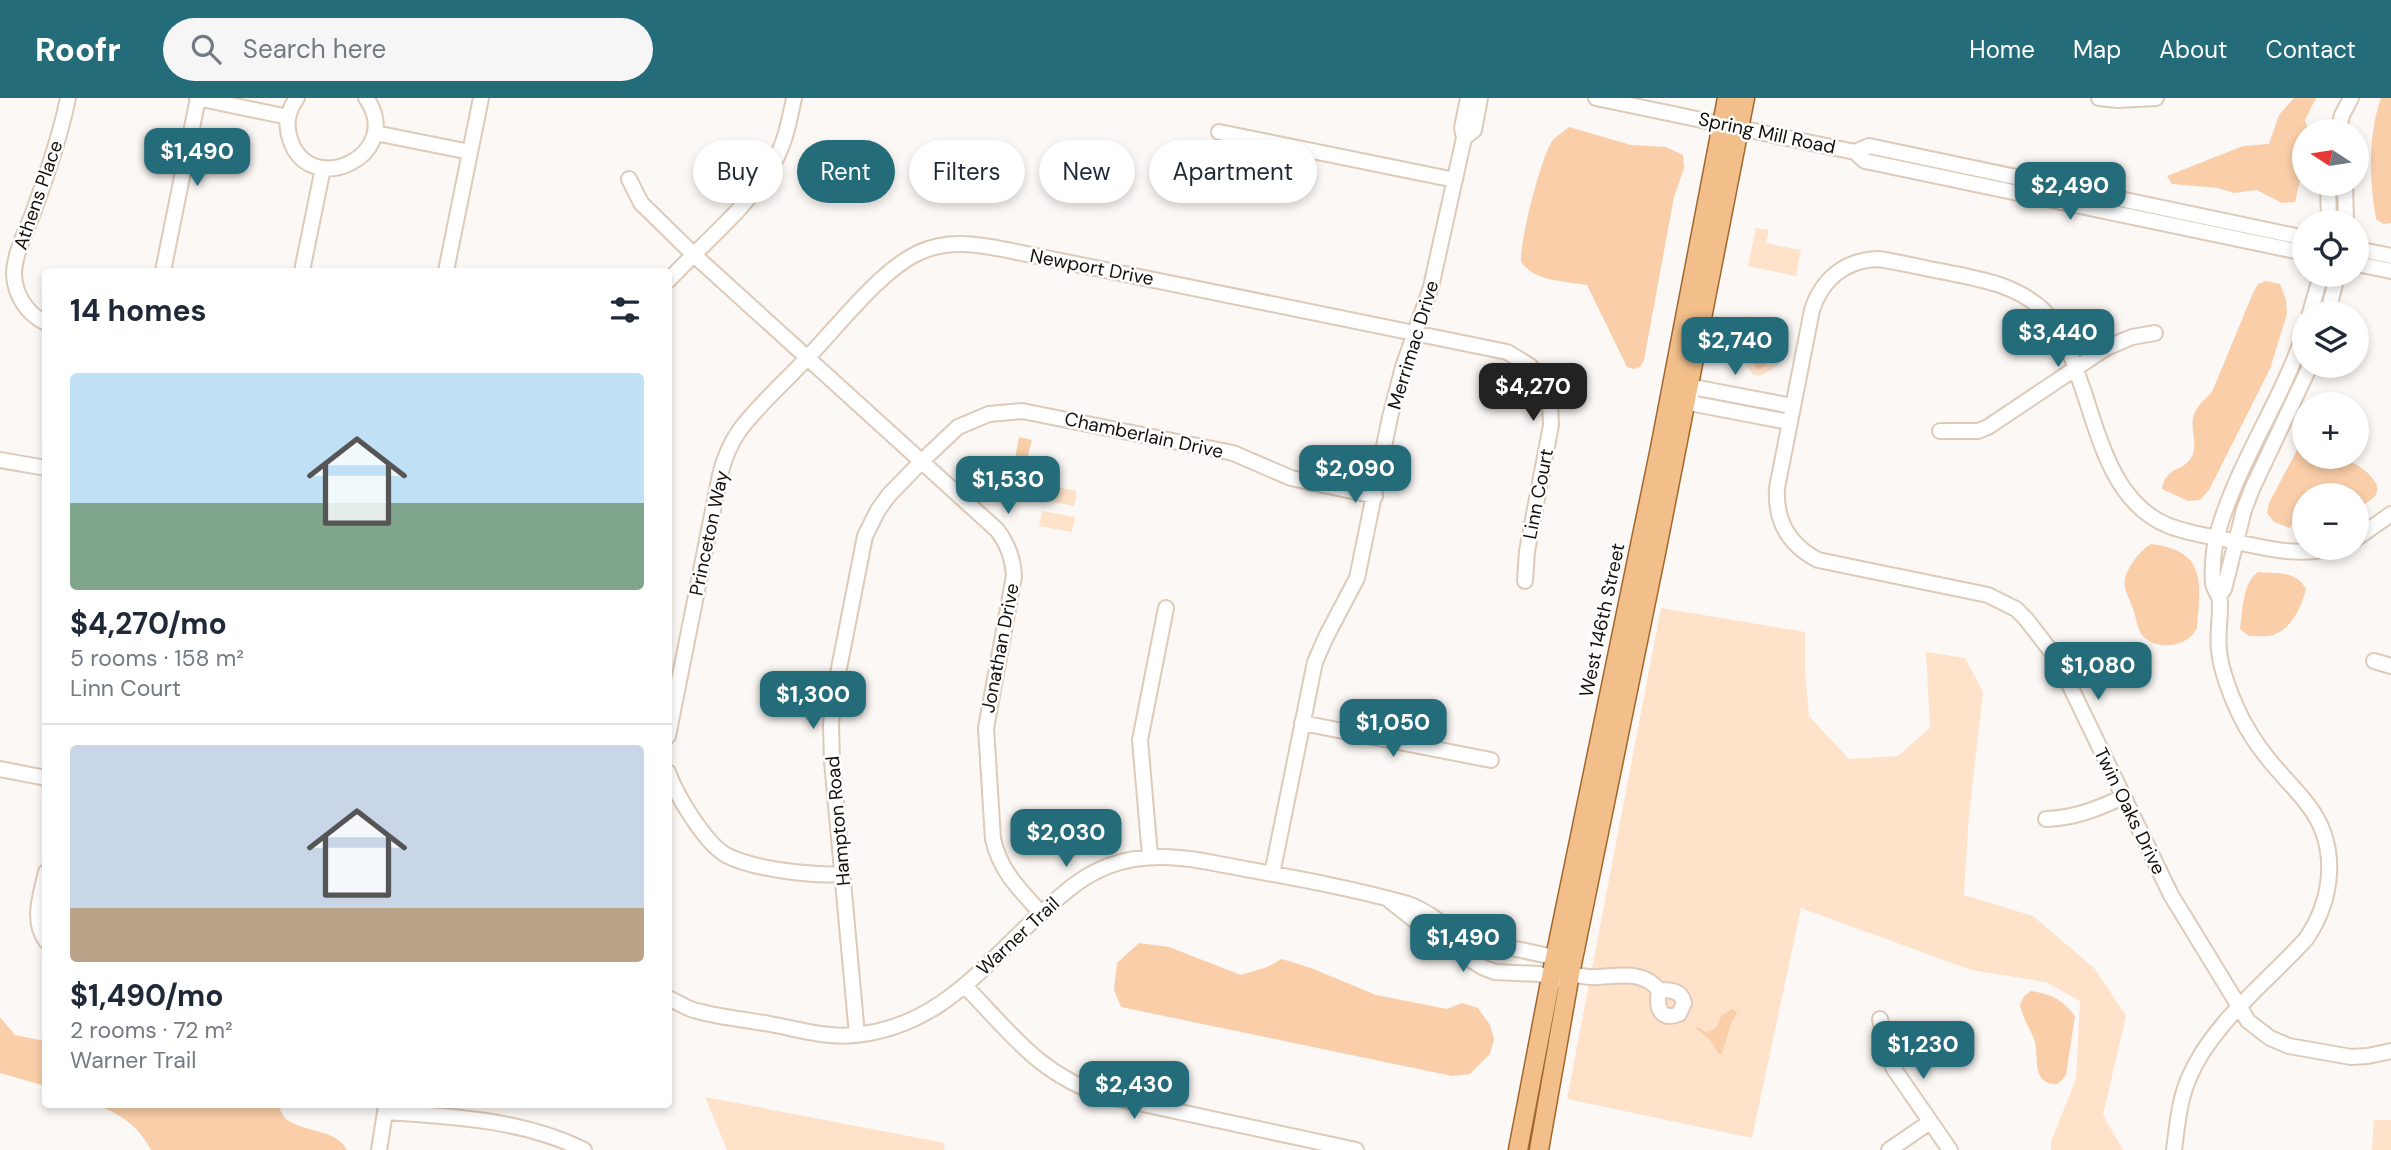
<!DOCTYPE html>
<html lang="en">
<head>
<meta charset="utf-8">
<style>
  body { margin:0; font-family:"DM Sans",sans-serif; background:#f6f6f7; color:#1f2937; height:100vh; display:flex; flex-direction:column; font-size:26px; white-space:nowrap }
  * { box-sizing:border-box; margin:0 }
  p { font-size:23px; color:#747a83 }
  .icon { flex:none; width:38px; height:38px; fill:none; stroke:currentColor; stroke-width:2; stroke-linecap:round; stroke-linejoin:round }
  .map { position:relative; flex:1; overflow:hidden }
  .panel { position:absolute; left:42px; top:170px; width:630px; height:840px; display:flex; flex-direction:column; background:#fff; border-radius:7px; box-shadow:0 4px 10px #0003 }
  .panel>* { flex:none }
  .banner { position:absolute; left:693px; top:42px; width:665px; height:63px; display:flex; gap:14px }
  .needle { width:46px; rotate:282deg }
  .controls { position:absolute; left:2292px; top:21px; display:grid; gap:14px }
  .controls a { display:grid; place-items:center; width:77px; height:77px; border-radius:50%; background:#fff; box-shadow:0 4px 10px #0003; font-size:35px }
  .price { position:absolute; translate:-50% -60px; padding:0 16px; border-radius:14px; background:#256c7a; color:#fff; font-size:23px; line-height:46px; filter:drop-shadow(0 2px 4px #0008) }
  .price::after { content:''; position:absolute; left:50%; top:42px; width:21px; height:16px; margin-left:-10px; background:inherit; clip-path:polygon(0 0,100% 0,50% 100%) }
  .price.selected { background:#222; color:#fff }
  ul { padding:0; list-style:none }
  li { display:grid; align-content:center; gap:14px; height:371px; padding:0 28px }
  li+li { border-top:2px solid #e0e1e3 }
  li span { display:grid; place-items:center; height:217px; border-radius:7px; color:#555 }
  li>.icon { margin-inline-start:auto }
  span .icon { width:126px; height:126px; fill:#fffc; stroke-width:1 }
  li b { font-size:30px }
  h2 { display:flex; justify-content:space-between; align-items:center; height:84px; padding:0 28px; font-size:30px }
  .pill { padding:0 24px; border-radius:32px; background:#fff; box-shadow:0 4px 10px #0003; font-size:24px; line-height:63px }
  .pill.selected { background:#256c7a; color:#fff }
  header { display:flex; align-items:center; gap:42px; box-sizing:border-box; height:98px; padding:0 35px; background:#256c7a; color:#fff }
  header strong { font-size:33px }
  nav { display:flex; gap:38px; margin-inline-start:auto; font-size:24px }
  .search { width:490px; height:63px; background:#f6f6f7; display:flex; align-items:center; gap:18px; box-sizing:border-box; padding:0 24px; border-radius:38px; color:#747a83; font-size:26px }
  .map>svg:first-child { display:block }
  .green { fill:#ffe2ca }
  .water { fill:#f9cea9 }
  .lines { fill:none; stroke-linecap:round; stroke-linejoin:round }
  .minor-casing { stroke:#ddcab9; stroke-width:18 }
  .major-casing { stroke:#a0662b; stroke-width:21 }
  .minor { stroke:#fff; stroke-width:14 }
  .major { stroke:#f2bf8b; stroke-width:18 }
  .labels { text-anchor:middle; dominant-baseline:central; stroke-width:5; stroke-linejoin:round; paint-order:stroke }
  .street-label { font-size:19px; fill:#16100a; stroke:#fff }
</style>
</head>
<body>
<header>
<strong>Roofr</strong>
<div class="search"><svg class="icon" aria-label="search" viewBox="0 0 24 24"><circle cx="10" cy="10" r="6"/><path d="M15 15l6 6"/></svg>Search here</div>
<nav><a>Home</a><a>Map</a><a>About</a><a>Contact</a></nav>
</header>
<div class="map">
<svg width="2391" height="1052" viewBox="0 0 2391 1052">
  <rect width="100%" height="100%" fill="#fcf8f5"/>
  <path class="green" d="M1756 130 1769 132 1766 145 1801 152 1796 178 1748 168Z
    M1744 218 1758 221V223L1766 225 1764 234 1780 257 1778 267 1761 278 1753 277 1732 244C1734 234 1741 229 1744 218Z
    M977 365 1000 372 998 388 974 381V366Z
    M1047 387 1077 393 1074 408 1044 402Z
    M1042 413 1075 419 1072 434 1039 428Z
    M1661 510 1805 534V573L1809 618 1849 661 1898 658 1930 630 1926 554 1965 560 1983 594 1969 717 1964 797 2033 818 2095 871 2126 918 2103 1017 2123 1052H2051V1043L2076 981 2080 903 2046 884 1971 872 1801 810 1752 1040 1567 1001Z
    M705 999 945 1045 944 1052H727Z
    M2374 1022H2391V1052H2372Z"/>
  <path class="water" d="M2294 0H2316L2305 22 2309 33H2305V62L2295 104 2282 105 2257 92 2234 95 2218 90 2172 86 2167 78 2243 48 2269 46 2279 17Z
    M2381 0H2391V125L2383 126 2376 121C2369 83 2368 36 2381 0Z
    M1569 29 1631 47 1666 49 1683 57 1684 70 1674 99 1644 262 1640 269 1634 271 1627 269 1587 187C1565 183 1535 184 1521 164 1520 141 1540 63 1552 43 1556 38 1564 33 1569 29Z
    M2266 183 2280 186 2286 202 2287 216 2270 271 2209 392 2200 402 2188 403 2162 391C2165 369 2182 374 2191 360 2199 347 2189 330 2194 316 2198 307 2205 301 2212 294L2253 195 2258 186Z
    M1752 236 1769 264 1758 272 1739 244Z
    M2305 337V359C2316 359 2333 356 2343 360 2355 364 2386 383 2375 398 2371 403 2362 407 2357 411V397H2305V405L2290 430 2274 424 2267 415 2269 405Z
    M1019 339 1032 342 1024 373 1013 371Z
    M2151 446C2208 453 2200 485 2197 530 2189 549 2156 554 2142 537 2137 529 2136 519 2133 511 2124 487 2119 484 2135 461 2140 455 2144 450 2151 446Z
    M2258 474C2278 476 2296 472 2306 491 2302 508 2291 532 2273 537 2266 539 2256 538 2249 538L2240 531C2243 513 2242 485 2258 474Z
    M1139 845 1169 849 1241 877 1267 869 1282 861 1311 870 1376 897 1447 911 1462 905 1478 910 1490 927 1494 941 1490 956 1470 976 1452 978 1121 909 1114 892 1117 865Z
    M2031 893C2051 896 2062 901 2075 918L2066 977 2058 986C2031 987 2039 961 2035 944 2031 931 2022 920 2020 907L2024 898Z
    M1733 911 1737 915 1731 925 1722 956H1719L1710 942 1696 930 1699 929 1705 934C1715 934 1719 927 1721 918Z
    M0 919 15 937 45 943V988L0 975Z
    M97 1006H277C280 1011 282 1017 286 1021 303 1034 338 1032 347 1052H151C137 1026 123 1019 97 1006Z"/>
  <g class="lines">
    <defs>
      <path id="minor" d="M197 0 288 19
        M297 0C288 12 285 26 290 41 310 103 406 56 366 0
        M1596 0 1855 54 1865 63 2305 155
        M2099 0 2118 2 2156 0
        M2338 33 2342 17 2351 0
        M1219 34 1455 82
        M375 35 470 54
        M1464 40 1474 32 1480 0
        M1855 54 1869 48 2305 140
        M629 81 641 105 693 156 997 432C1008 446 1013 460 1014 478L986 630 993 741C1000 773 1020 792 1041 815
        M2328 86 2329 124
        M2345 86 2346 124
        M2357 151 2391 158
        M2357 166 2391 173
        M163 173 198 0
        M302 173 323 70
        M446 173 481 0
        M668 183C702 146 744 113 770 71 784 50 789 25 794 0
        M2310 215 2321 177
        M2328 215 2337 177
        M46 225C27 216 15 197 14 177 14 156 26 134 33 115 47 77 60 39 68 0
        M1686 297 1698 290 1792 308
        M1686 297 1695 306 1789 324
        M1940 333H1978L1988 329 2106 250 2132 239 2155 235
        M0 362 46 370
        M2357 440 2391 416
        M2333 450C2297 459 2264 450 2228 442 2208 438 2186 435 2167 427 2112 404 2099 337 2081 286 2072 260 2064 232 2043 212 2014 185 1977 181 1940 173 1919 169 1899 164 1878 161 1845 162 1822 181 1812 212L1777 390C1775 423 1789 447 1818 462L1988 497 2016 511 2026 521 2057 561 2171 797 2248 923 2270 940 2289 948 2351 959 2368 958 2391 953
        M2219 498 2224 491 2244 412 2252 391 2310 268
        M2374 563 2391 568
        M1302 625 1491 662
        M668 638 720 377C724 361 730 346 739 333 759 306 786 283 809 258 839 227 880 173 918 155 947 141 977 146 1007 152L1507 254 1530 268 1543 285 1550 307 1551 327 1527 453 1525 483
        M0 671 46 680
        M668 674C676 697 705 745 726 757 752 771 812 778 842 776
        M2046 721C2075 720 2097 711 2123 699
        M1150 758 1140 642 1166 510
        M46 774C41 797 31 822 46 843
        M1272 776 1315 564 1326 539 1357 480 1390 319 1403 269 1431 189 1464 40 1462 30 1468 0
        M1390 803 1436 839 1482 869 1495 874 1539 876 1560 882
        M1570 876C1578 877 1588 880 1597 879 1620 878 1643 872 1659 892
        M965 888C1012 936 1039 977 1106 998L1356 1052
        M1659 892C1671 892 1681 892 1684 905L1679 916C1659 924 1656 907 1659 892Z
        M668 900C678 904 687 911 697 913 723 920 750 922 775 927 801 932 828 940 854 937 943 929 986 863 1048 809 1063 796 1077 783 1095 774 1129 756 1166 757 1203 763 1271 776 1341 787 1408 806 1430 813 1447 832 1469 841L1563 861
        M1880 921 1887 955 1894 971 1950 1052
        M857 937 832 663 831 628 833 601 865 438 878 412 889 397 922 363 958 329 989 316 1022 313 1233 355 1291 380 1375 398
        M386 1014C452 1018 524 1022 584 1052
        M379 1052 386 1008
        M1889 1052 1930 1024
        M2174 1052C2177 1029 2179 1004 2188 982 2210 927 2267 884 2306 841 2334 800 2339 747 2308 707 2295 690 2279 675 2266 658 2246 633 2232 604 2223 573 2215 544 2220 532 2220 505 2220 497 2214 492 2213 485 2212 475 2213 463 2214 453 2217 431 2226 408 2235 387 2257 335 2288 286 2305 232"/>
      <path id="major" d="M1518 1052 1551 879 1660 350 1727 0
        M1539 1052 1570 876 1657 450 1745 0"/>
    </defs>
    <use href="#minor" class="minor-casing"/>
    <use href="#major" class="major-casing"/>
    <use href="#minor" class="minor"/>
    <use href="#major" class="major"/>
  </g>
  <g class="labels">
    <g class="street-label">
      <text transform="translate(1767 35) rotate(12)">Spring Mill Road</text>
      <text transform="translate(38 97) rotate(-71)">Athens Place</text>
      <text transform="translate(1092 169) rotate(11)">Newport Drive</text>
      <text transform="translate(1413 247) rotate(-73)">Merrimac Drive</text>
      <text transform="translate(1144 337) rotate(12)">Chamberlain Drive</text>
      <text transform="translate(1538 396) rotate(-79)">Linn Court</text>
      <text transform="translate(709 435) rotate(-78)">Princeton Way</text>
      <text transform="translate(1602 522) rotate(-78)">West 146th Street</text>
      <text transform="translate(1000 550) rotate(-79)">Jonathan Drive</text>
      <text transform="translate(2130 713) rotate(64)">Twin Oaks Drive</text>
      <text transform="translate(838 723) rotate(-95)">Hampton Road</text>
      <text transform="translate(1018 838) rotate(-43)">Warner Trail</text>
    </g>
  </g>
</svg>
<div class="controls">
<a><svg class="needle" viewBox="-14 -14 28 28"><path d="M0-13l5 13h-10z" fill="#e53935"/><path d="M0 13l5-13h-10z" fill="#747a83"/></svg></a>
<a><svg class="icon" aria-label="locate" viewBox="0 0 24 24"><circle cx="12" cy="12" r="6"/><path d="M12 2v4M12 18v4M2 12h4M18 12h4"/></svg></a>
<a><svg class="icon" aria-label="layers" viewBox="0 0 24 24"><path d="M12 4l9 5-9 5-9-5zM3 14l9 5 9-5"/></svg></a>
<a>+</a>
<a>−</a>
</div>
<b class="price" style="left:197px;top:90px">$1,490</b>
<b class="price" style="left:2070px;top:124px">$2,490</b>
<b class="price" style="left:2058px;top:271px">$3,440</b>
<b class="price" style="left:1735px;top:279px">$2,740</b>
<b class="price selected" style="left:1533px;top:325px">$4,270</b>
<b class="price" style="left:1355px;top:407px">$2,090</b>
<b class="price" style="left:1008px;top:418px">$1,530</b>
<b class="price" style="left:2098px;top:604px">$1,080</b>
<b class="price" style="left:813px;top:633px">$1,300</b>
<b class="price" style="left:1393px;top:661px">$1,050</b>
<b class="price" style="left:1066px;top:771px">$2,030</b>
<b class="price" style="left:1463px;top:876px">$1,490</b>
<b class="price" style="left:1923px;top:983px">$1,230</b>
<b class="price" style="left:1134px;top:1023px">$2,430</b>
<div class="banner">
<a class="pill">Buy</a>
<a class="pill selected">Rent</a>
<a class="pill">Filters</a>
<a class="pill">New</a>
<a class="pill">Apartment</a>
</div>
<section class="panel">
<h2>14 homes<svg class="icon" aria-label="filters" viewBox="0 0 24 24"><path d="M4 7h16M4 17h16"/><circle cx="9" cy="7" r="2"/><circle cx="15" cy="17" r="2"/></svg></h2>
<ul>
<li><span style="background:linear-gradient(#bfe0f5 60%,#7fa58c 0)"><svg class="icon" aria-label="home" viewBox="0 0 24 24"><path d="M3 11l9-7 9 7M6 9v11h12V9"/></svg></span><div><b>$4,270/mo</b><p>5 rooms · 158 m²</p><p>Linn Court</p></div></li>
<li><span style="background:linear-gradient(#c9d6e8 75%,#b9a48a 0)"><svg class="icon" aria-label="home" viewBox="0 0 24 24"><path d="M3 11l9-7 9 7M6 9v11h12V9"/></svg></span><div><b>$1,490/mo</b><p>2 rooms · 72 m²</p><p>Warner Trail</p></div></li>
</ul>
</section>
</div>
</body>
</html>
